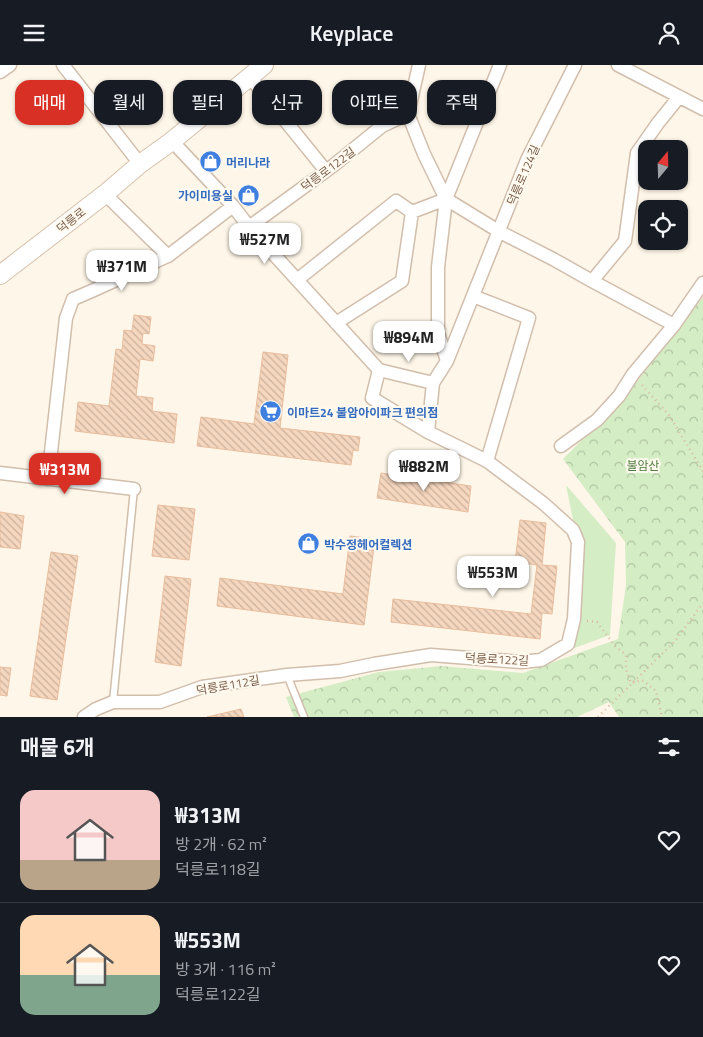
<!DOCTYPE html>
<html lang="ko">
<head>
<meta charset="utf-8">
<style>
  body { margin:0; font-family:"Titillium Web","Noto Sans KR",sans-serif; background:#20242c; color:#f1f3f6; height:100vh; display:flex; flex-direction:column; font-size:19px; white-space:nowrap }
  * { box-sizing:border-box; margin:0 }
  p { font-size:16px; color:#9ea1a6 }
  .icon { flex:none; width:28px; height:28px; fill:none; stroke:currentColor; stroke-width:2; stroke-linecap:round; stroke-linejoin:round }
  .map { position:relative; height:652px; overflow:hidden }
  .details { display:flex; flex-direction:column; background:#171b24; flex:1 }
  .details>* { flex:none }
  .top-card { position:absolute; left:15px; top:15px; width:674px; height:45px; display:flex; gap:10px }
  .needle { width:32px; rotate:19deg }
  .fabs { position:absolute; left:638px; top:75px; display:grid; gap:10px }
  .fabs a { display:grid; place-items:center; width:50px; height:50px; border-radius:10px; background:#171b24; box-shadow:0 1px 4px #0004; font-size:25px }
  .price { position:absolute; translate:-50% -42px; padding:0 11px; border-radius:10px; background:#fff; color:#222; font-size:16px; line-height:32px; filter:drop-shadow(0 1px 2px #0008) }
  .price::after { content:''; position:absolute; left:50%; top:30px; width:15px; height:11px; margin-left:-8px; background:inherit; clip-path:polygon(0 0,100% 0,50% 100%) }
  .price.current { background:#d93025; color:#fff }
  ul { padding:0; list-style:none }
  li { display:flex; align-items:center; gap:15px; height:125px; padding:0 20px }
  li+li { border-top:1px solid #363941 }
  li span { display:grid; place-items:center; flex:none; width:140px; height:100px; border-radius:15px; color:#555 }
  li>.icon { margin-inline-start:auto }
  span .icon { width:60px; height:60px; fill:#fffc; stroke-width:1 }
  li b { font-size:21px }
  h2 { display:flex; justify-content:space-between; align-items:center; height:60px; padding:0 20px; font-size:21px }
  .chip { padding:0 18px; border-radius:15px; background:#171b24; box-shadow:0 1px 4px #0004; font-size:18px; line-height:45px }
  .chip.current { background:#d93025; color:#fff }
  header { display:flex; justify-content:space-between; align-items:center; height:65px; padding:0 20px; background:#171b24; font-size:22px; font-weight:600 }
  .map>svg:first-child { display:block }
  .forest { fill:url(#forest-crowns) }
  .park { fill:#d4edc5 }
  .building { fill:url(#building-back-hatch); stroke:#e9bd9d }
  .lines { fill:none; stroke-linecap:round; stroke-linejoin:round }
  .lane-casing { stroke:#d1beac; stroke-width:9 }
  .street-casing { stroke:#d1beac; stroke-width:15 }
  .secondary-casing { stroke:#d7c1ac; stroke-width:20 }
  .path { stroke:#dbb9a0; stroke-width:2.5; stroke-dasharray:1 4; stroke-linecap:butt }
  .lane { stroke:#fff; stroke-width:6 }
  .street { stroke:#fff; stroke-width:12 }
  .secondary { stroke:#fff; stroke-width:18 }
  .labels { text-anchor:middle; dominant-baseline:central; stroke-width:4; stroke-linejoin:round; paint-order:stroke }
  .shop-label { font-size:12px; font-weight:bold; fill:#366cbe; stroke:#fffaf0; text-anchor:start }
  .street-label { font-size:12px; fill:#7a5d49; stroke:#fffaf0 }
  .park-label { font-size:12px; fill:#4d7a3d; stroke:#fffaf0 }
</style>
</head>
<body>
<header><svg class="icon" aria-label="menu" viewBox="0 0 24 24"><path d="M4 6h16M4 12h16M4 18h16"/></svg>Keyplace<svg class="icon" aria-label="person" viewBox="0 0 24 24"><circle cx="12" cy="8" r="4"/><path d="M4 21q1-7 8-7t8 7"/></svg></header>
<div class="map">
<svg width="703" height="652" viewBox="0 0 703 652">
  <defs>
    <pattern id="forest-crowns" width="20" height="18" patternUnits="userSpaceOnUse" patternTransform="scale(1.25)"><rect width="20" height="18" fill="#d4edc5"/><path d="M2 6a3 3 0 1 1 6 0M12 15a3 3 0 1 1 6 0" fill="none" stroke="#b1c3a2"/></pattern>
    <pattern id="building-back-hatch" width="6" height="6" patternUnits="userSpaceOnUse" patternTransform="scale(1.25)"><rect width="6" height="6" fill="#f5d6be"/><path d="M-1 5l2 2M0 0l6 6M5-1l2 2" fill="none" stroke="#cbb19c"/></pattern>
  </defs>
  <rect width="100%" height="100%" fill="#fef6e8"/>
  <path class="forest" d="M703 232V652H619L609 637 577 652H294L286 632 379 607 441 601 523 608 618 574 626 520 625 477 563 394 624 333Z"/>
  <path class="park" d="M566 420 616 478 610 570 566 586 577 474Z"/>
  <path class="building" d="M134 250 151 252 149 269 143 268 142 279 155 281 153 296 140 294 136 331 153 333 152 346 177 349 174 378 75 366 78 337 109 341 116 284 122 285 124 265 132 266Z
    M263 287 288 290 280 363 360 372 358 386 353 385 351 400 197 381 201 352 254 359Z
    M381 408 471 421 468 447 377 433Z
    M158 440 195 444 189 495 152 491Z
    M0 447 24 451 20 484 0 482Z
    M520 455 546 458 542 500 557 501 552 549 542 548 540 574 391 557 393 534 531 549 537 500 515 497Z
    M350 471 375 474 364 560 217 541 220 513 343 529Z
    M51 487 78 491 57 635 30 631Z
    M165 511 191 514 181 601 155 597Z
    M0 602 11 603 7 631 0 630Z
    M241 644 244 652H207Z"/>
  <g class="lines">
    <defs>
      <path id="lane" d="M287 610 304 652
        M113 637 134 424"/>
      <path id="street" d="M63 0 140 99
        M419 0 408 49 424 89 446 134 500 167 553 194 592 216 674 260
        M618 0 703 44
        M0 7 10 0
        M249 11 326 106
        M172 76 233 141 249 162 379 305
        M105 129 168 191 233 141
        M249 162 334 100 382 61 408 49
        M297 215 396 136 412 147 446 134
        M592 216 625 176 637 88 658 58 679 32
        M473 231 529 253 487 396
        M336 258 402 216 412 147
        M447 296 438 268V202L446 134 500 0
        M379 305 433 318
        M428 367 433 318 447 296 527 95 575 0
        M561 381 597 355 619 331 633 309 674 260 703 218
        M0 408 134 424
        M48 414 66 253 73 234C105 221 136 205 168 191
        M84 652 96 644 113 637H160L202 622 287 610 340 606 374 599 431 590 521 597 541 595 568 579 574 554 578 477 573 465 543 438 487 396 428 367 372 333 379 305"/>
      <path id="secondary" d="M0 210 105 129 140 99 172 76 264 0"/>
    </defs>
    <use href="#lane" class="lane-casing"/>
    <use href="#street" class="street-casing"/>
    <use href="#secondary" class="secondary-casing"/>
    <path class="path" d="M642 320 669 350 703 406
      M587 556 597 557 615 581 626 590V605L631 618 642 615 656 626 662 652
      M598 652 675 576 703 538"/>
    <use href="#lane" class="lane"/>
    <use href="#street" class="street"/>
    <use href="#secondary" class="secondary"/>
  </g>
  <defs>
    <symbol id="shop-disc" viewBox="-11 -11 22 22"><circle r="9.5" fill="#3f7fe0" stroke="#fffaf0"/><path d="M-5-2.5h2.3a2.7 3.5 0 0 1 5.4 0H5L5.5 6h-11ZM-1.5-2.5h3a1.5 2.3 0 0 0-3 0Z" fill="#fff"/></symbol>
    <symbol id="supermarket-disc" viewBox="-11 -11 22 22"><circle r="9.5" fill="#3f7fe0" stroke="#fffaf0"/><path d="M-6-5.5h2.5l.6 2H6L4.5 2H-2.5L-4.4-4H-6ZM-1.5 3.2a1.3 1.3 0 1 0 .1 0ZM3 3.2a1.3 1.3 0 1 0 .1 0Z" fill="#fff"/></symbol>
  </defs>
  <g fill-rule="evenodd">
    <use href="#shop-disc" x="198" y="84" width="25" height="25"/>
    <use href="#shop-disc" x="236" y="118" width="25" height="25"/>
    <use href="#supermarket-disc" x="258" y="334" width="25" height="25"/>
    <use href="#shop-disc" x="296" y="466" width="25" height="25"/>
  </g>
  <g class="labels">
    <g class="shop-label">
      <text x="226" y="97">머리나라</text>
      <text x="233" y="130" text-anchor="end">가이미용실</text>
      <text x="287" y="347">이마트24 불암아이파크 편의점</text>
      <text x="324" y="479">박수정헤어컬렉션</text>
    </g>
    <g class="street-label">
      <text transform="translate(328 104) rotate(-37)">덕릉로122길</text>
      <text transform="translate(523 110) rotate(-67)">덕릉로124길</text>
      <text transform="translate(71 155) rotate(-38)">덕릉로</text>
      <text transform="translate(497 594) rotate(3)">덕릉로122길</text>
      <text transform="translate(228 620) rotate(-10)">덕릉로112길</text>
    </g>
    <g class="park-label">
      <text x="643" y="400">불암산</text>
    </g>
  </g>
</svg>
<div class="fabs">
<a><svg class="needle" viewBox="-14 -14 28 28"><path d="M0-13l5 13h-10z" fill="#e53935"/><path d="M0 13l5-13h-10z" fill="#9ea1a6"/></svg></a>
<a><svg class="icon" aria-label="locate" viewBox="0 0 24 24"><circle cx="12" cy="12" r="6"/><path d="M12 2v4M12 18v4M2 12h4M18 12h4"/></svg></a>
</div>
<b class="price" style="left:265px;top:200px">₩527M</b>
<b class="price" style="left:122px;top:227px">₩371M</b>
<b class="price" style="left:409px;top:298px">₩894M</b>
<b class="price" style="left:424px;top:427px">₩882M</b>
<b class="price current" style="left:65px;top:430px">₩313M</b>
<b class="price" style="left:493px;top:533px">₩553M</b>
<div class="top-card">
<a class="chip current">매매</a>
<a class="chip">월세</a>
<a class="chip">필터</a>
<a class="chip">신규</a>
<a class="chip">아파트</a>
<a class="chip">주택</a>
</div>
</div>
<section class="details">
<h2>매물 6개<svg class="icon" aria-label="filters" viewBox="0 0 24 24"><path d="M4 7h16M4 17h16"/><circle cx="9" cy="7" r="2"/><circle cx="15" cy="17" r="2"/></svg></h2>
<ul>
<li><span style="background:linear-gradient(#f6c9c9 70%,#b9a48a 0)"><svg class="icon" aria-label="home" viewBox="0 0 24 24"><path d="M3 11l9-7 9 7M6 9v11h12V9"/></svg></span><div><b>₩313M</b><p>방 2개 · 62 m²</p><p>덕릉로118길</p></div><svg class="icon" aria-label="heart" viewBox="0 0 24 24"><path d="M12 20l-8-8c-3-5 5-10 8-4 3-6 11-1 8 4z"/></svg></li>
<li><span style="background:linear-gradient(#ffd9b3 60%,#7fa58c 0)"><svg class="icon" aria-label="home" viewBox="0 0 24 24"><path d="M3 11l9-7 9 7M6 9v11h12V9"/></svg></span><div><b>₩553M</b><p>방 3개 · 116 m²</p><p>덕릉로122길</p></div><svg class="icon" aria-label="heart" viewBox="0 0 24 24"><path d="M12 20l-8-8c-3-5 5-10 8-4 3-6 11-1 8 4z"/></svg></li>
</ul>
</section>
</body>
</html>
